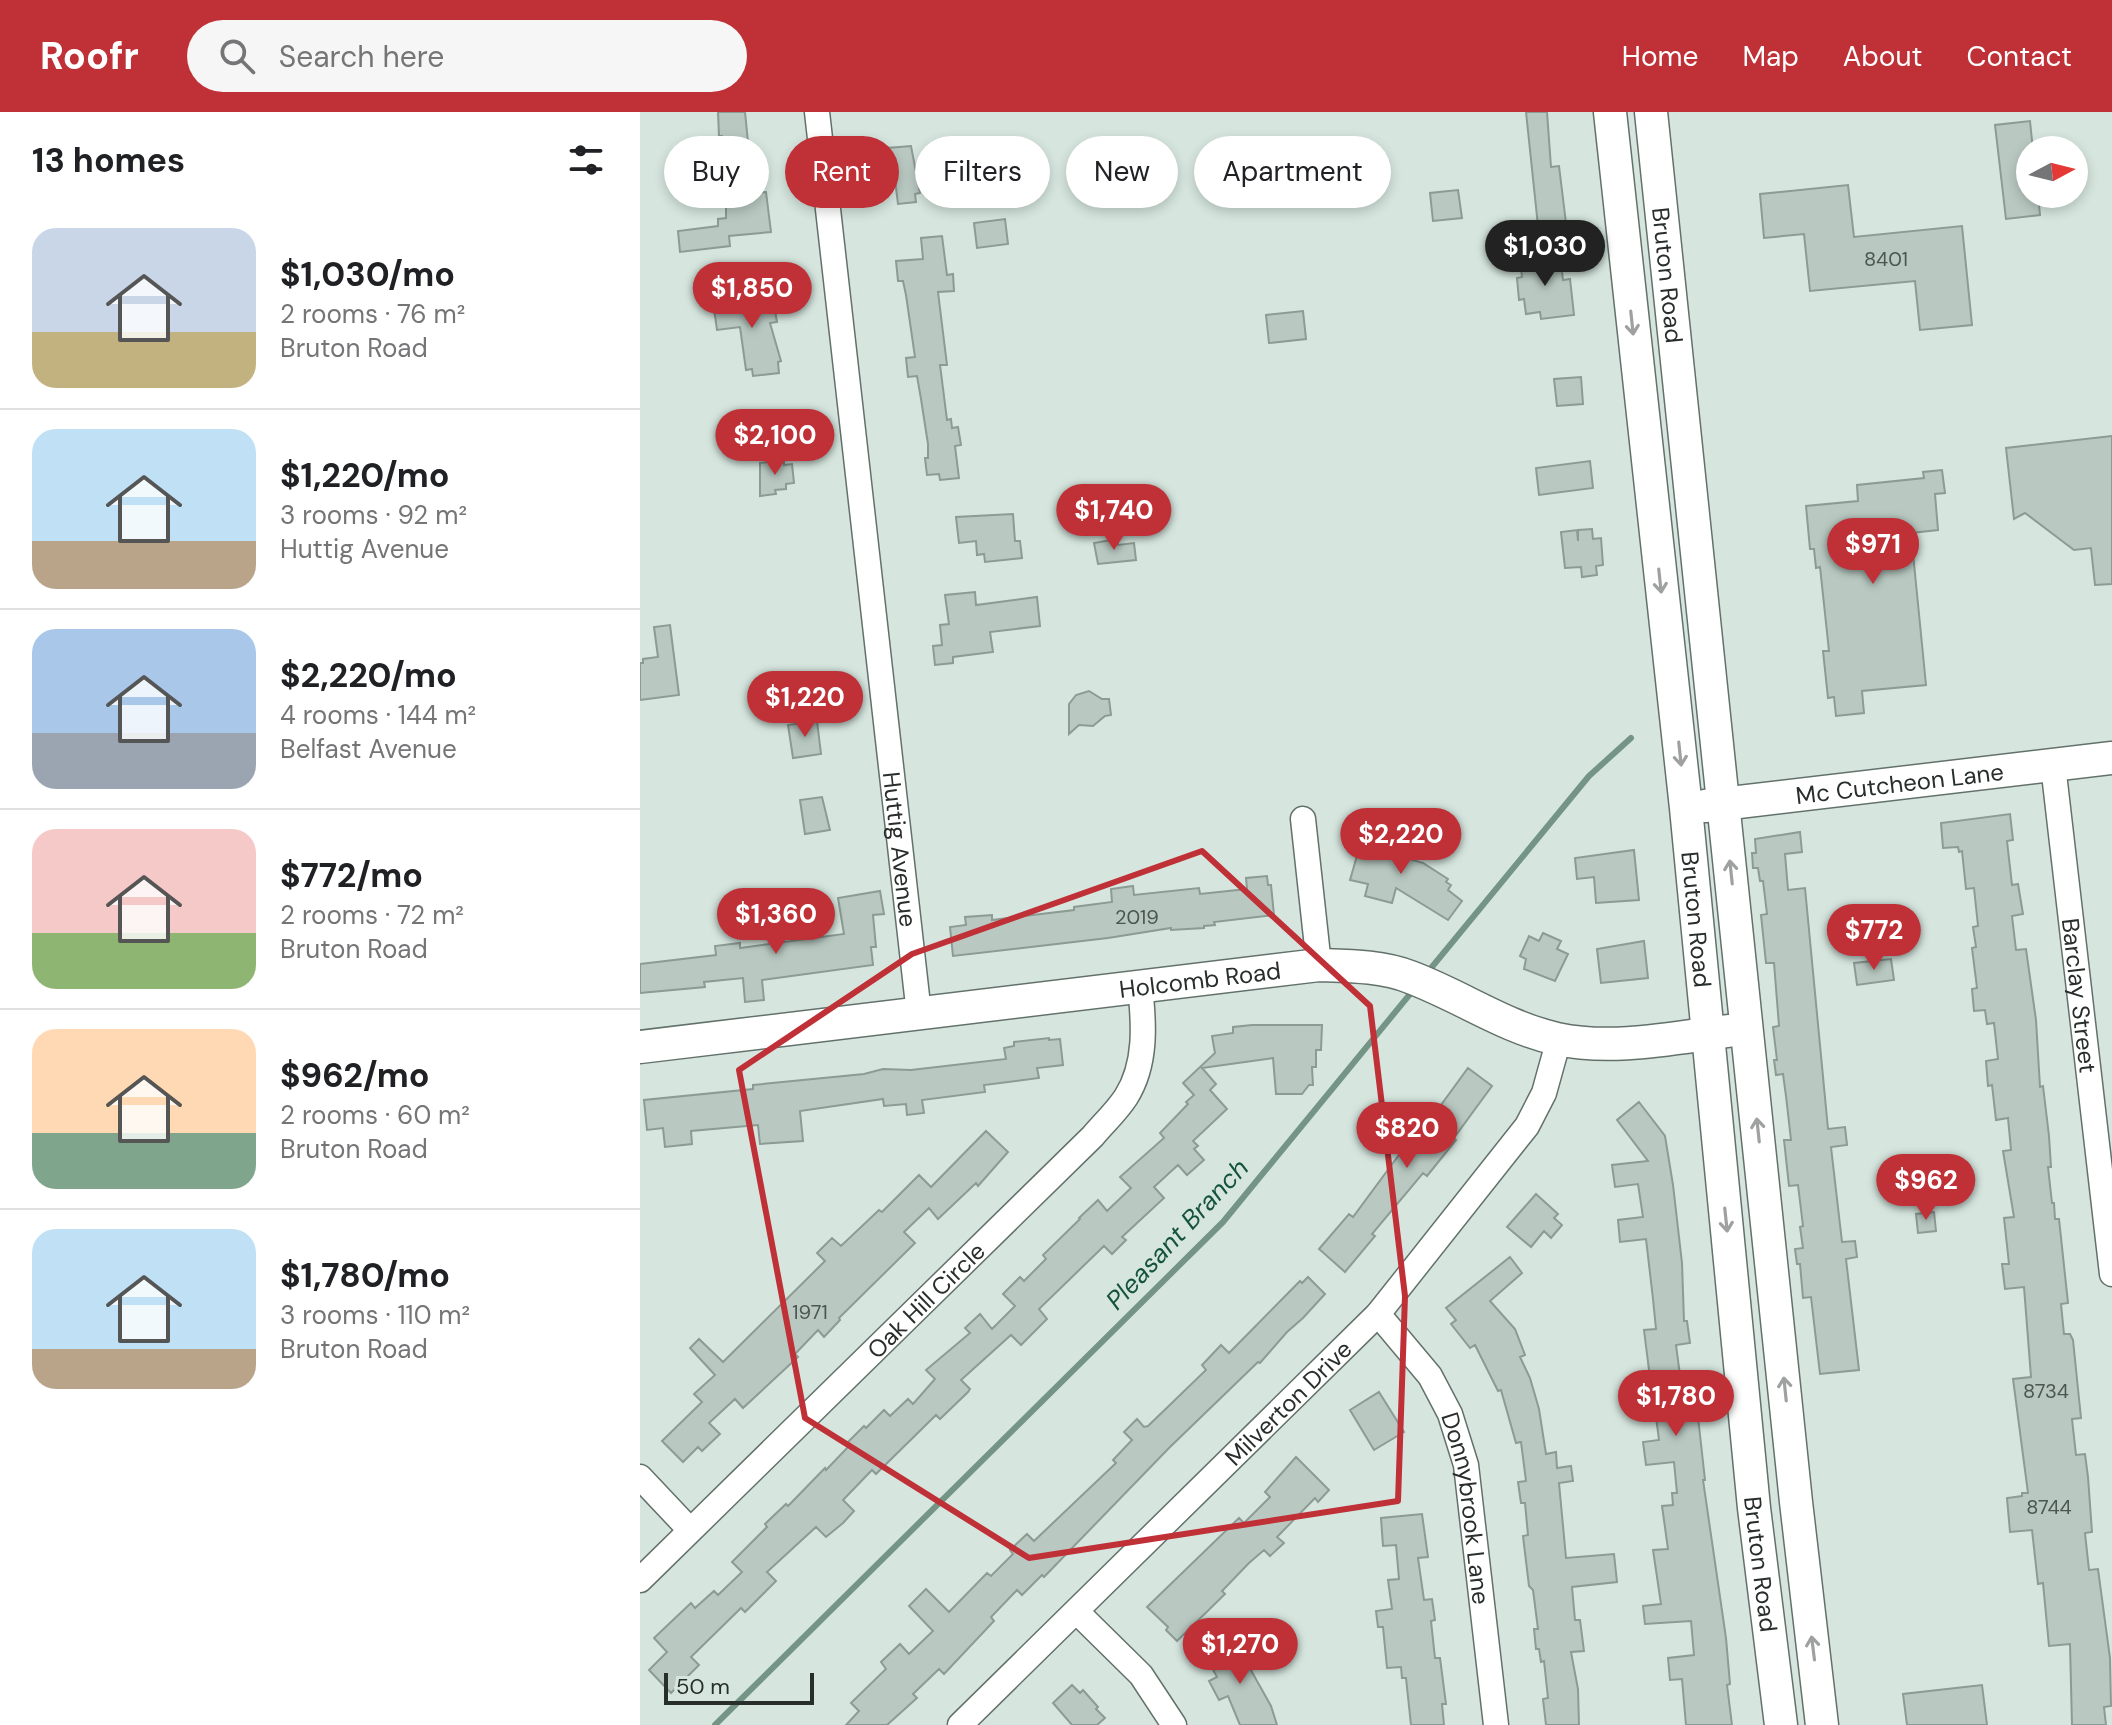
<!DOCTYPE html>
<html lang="en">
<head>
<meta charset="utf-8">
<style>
  body { margin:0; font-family:"DM Sans",sans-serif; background:#f6f6f6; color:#202124; height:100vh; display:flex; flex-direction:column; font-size:30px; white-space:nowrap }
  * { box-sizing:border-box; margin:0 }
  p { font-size:26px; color:#757577 }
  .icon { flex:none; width:44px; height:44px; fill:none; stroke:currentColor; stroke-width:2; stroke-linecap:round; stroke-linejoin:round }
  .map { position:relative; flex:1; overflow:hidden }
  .details { display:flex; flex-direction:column; background:#fff; width:640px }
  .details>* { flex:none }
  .hud { position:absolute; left:24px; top:24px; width:760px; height:72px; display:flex; gap:16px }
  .needle { width:52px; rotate:83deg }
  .tools { position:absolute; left:1376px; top:24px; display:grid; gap:16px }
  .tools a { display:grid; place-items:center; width:72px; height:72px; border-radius:50%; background:#fff; box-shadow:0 4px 12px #0003; font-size:40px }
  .scale { position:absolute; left:24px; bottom:20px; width:150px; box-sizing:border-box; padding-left:8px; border:4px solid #282e2b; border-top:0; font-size:22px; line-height:28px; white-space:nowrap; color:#282e2b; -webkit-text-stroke:6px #d6e6df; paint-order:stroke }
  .price { position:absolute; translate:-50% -68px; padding:0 18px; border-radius:28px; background:#bf3037; color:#fff; font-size:26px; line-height:52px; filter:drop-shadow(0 2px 4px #0008) }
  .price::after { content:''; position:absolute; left:50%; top:48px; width:24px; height:18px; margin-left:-12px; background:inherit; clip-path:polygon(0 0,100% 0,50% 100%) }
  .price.on { background:#222; color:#fff }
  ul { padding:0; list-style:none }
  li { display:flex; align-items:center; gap:24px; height:200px; padding:0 32px }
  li+li { border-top:2px solid #e0e0e0 }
  li span { display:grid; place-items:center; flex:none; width:224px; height:160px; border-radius:24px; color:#555 }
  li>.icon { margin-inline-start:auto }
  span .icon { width:96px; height:96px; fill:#fffc; stroke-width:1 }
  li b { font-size:34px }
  h2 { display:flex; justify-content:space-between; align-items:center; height:96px; padding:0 32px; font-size:34px }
  .pill { padding:0 28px; border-radius:36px; background:#fff; box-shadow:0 4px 12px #0003; font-size:28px; line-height:72px }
  .pill.on { background:#bf3037; color:#fff }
  header { display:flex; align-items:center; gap:48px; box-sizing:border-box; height:112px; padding:0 40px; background:#bf3037; color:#fff }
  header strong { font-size:38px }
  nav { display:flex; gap:44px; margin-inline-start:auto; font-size:28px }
  .search { width:560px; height:72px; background:#f6f6f6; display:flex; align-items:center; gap:20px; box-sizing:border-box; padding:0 28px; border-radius:44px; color:#757577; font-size:30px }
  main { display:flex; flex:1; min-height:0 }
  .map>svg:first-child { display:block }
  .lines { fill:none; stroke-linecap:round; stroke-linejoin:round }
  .stream { stroke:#749486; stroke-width:6 }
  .building { fill:#b9c9c2; stroke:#8c9b94; stroke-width:2 }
  .street-casing { stroke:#63716b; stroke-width:27 }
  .secondary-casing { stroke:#63716b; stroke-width:35 }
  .street { stroke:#fff; stroke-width:24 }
  .secondary { stroke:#fff; stroke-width:32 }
  .oneway { stroke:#9ea1a0 }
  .marked { fill:none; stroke:#bf3037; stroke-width:6; stroke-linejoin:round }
  .labels { text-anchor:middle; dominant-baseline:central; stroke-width:6; stroke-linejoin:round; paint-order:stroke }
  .number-label { font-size:20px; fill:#4c5551 }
  .street-label { font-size:24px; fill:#282e2b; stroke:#d6e6df }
  .water-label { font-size:26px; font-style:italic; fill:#15533f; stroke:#d6e6df }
</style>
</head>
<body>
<header>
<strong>Roofr</strong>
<div class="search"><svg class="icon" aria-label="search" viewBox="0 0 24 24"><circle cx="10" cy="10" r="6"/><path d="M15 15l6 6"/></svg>Search here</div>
<nav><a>Home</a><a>Map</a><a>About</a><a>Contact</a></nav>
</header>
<main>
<section class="details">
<h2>13 homes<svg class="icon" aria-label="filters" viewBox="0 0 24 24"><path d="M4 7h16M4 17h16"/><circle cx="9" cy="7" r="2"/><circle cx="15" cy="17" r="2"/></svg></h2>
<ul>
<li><span style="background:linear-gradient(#c9d6e8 65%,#c2b280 0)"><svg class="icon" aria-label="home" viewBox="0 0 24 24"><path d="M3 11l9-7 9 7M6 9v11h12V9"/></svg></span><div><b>$1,030/mo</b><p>2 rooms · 76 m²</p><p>Bruton Road</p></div></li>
<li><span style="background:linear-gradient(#bfe0f5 70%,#b9a48a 0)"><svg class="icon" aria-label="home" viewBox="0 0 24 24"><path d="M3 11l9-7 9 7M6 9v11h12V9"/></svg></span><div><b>$1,220/mo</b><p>3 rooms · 92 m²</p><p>Huttig Avenue</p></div></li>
<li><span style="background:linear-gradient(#a9c7e8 65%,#9aa5b1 0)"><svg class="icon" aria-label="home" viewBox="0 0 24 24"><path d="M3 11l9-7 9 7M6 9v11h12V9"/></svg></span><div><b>$2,220/mo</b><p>4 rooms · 144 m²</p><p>Belfast Avenue</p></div></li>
<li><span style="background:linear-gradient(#f6c9c9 65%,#8fb573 0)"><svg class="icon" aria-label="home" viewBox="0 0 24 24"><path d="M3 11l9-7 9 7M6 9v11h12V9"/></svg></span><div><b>$772/mo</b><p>2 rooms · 72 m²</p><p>Bruton Road</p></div></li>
<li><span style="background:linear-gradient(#ffd9b3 65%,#7fa58c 0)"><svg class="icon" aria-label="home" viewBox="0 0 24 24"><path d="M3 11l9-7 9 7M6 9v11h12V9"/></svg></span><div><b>$962/mo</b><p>2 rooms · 60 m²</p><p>Bruton Road</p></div></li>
<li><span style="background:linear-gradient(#bfe0f5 75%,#b9a48a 0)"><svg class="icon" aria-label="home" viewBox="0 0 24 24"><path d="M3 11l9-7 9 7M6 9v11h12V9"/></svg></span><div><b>$1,780/mo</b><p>3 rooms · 110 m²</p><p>Bruton Road</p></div></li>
</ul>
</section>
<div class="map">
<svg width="1472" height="1613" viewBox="0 0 1472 1613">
  <rect width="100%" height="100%" fill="#d6e6df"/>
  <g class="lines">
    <path class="stream" d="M787 861 949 664 991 626
      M75 1613 583 1110 775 876"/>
  </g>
  <path class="building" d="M78 0H105L108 30 83 32 82 24H79Z
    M886 0H907L911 55 919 54 926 111 898 114Z
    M1390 9 1393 38H1390V82H1398L1400 103 1366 107 1355 13Z
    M271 34 280 81 275 82 276 90 258 92 255 68H251L247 36Z
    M1208 73 1214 125 1322 114 1332 213 1280 218 1275 169 1170 179 1164 122 1124 126 1120 82Z
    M818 78 822 106 793 109 790 81Z
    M126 80 131 120 89 124 90 134 40 140 38 119 78 114V107L86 106V83Z
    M365 107 368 132 337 136 334 111Z
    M302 124 307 163 313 162 314 179 298 180 307 253H300L307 308 311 307 312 316 318 315 321 333 315 334 319 366 300 368 299 362 287 363 285 346H288V332L281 287 277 264 268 265 266 246 275 245 266 183 263 169H258L256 149 283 147 281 126Z
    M920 143 923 168 930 167 934 203 901 207 900 200 886 202 884 187 879 188 877 166 882 165 880 148Z
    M132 182 137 210 130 211 141 249 138 250 139 261 113 264 112 257 106 258 100 215 77 218 73 190Z
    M663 199 666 227 629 231 626 203Z
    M941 265 943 292 917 294 914 267Z
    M1472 324V472L1455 473 1451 436 1434 438 1385 401 1374 407 1366 336Z
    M144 348V353L152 352 154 371 146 372V377L135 378 136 382 120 384V351Z
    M950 349 953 376 899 383 896 356Z
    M1302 358 1305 381 1295 382 1298 418 1271 421 1286 573 1222 579 1224 601 1196 604 1194 585 1188 586 1183 539H1189L1180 455 1176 456 1174 437H1170L1166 394 1218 389 1217 373 1284 366 1283 360Z
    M373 402 375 429H380L382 446 345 450 344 442 337 443 336 429 319 431 316 405Z
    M952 417 953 427 961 426 963 453 956 454 957 463 942 465 941 455 925 456 921 420 937 418 938 429V418Z
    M477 427 478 433 494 431 496 448 458 452 454 431Z
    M335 480 336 493 397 485 400 514 350 520 353 540 313 545V551L295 553 293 534 302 533 300 513 309 512 305 483Z
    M30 513 39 583 0 588V551H3V547L18 545 14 515Z
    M449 579 462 587H469L471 603 465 604 453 614 439 613 429 622V592L436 583Z
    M177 609 181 642 153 646 148 613Z
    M182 685 190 718 165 722 160 688Z
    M1370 702 1373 728 1367 729 1372 773 1378 772 1383 802 1372 804 1376 838 1386 837 1396 908 1400 975 1403 974 1409 1024 1411 1055H1408L1412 1091H1414L1415 1107H1419L1428 1191 1421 1192 1424 1222H1430L1433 1228 1441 1306 1432 1307 1436 1343 1445 1342 1448 1365 1452 1420 1445 1421 1449 1458 1458 1457 1470 1546 1471 1594 1464 1595 1466 1613H1432L1430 1532 1409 1534 1403 1471 1398 1472 1392 1418 1370 1420 1367 1386 1382 1384V1381H1388L1373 1267 1391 1265 1384 1175 1365 1177 1362 1152H1369L1364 1106 1374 1105 1363 1039 1371 1038 1368 1006 1356 1008 1352 973 1348 974 1346 949 1358 947 1354 911 1347 912 1345 898 1334 899 1332 877 1337 876 1332 836 1336 835 1333 815 1338 814 1334 776 1326 777 1322 739 1319 740 1318 735 1303 736 1301 711Z
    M725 716 750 723 745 740 783 751 808 767 806 770 811 773 808 778 822 789 808 808 756 776 752 791 725 784 728 772 710 768Z
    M1160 720 1162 740 1145 742 1148 778 1165 776 1188 1017 1205 1015 1207 1033 1191 1035 1202 1130 1215 1129 1217 1145 1206 1147 1219 1258 1180 1262 1171 1185 1163 1186 1160 1152H1157L1155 1137 1163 1136 1160 1115 1163 1114 1158 1073 1149 1074 1144 1028H1151L1146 984 1143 962 1136 963 1134 948H1137L1133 915 1139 914 1134 851H1126L1121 803 1127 802 1123 769H1120L1118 756H1113L1112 741H1116L1115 727Z
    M994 738 999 788 956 791 954 765 937 767 935 746Z
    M627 764 628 773H631L634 803 574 810 575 813 564 814V816L531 818V816L468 826 313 844 310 815 326 813 325 805 352 803V808L434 798V795L472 790 471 777 493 774 494 783 559 776 560 782 607 777 606 766Z
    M240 779 244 802 233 803 236 835H231L233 853 122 868 124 888 105 890 103 866 64 870 65 875 0 881V852L76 843 75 834 100 831V836L204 822 198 786Z
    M903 821 921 829 917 837 928 842 915 869 884 857 886 847 880 844 889 824 899 829Z
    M1004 829 1008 866 961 871 957 837Z
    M1251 847 1254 868 1217 873 1214 851Z
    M612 913H682L681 938H676V955H672L673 973H669L662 982H636L633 946 562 956 576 972 570 978 587 997 553 1029 558 1034 554 1037 564 1048 547 1063 538 1053 514 1075 524 1086 482 1125 486 1128 472 1142 464 1134 399 1197 407 1207 381 1233 371 1223 321 1268 330 1277 328 1280 300 1307 296 1303 236 1362 232 1358 203 1388 214 1399 203 1411 186 1425 176 1415 127 1460 136 1469 105 1500 101 1496 51 1545 59 1553 31 1581 9 1558 27 1540 14 1526 51 1491 55 1496 74 1479 78 1483 102 1460 92 1450 127 1415 125 1412 146 1392 148 1394 185 1356 186 1358 210 1333 207 1331 224 1314 226 1316 244 1298 250 1304 268 1287 273 1292 295 1267 286 1258 330 1221 325 1216 340 1202 352 1217 375 1194 363 1182 380 1165 384 1169 406 1147 403 1143 440 1107 439 1106 458 1088 467 1099 491 1076 480 1065 524 1026 520 1021 548 992 546 990 554 983 543 971 575 941 572 924 593 921V915Z
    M409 926V928L420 927 423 953 397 956 399 966 344 973 345 980 282 988 284 1001 267 1003 266 992 244 994 243 987 160 999 163 1029 120 1032 118 1013 51 1019 52 1032 25 1035 23 1016 7 1018 4 988 113 977V973L224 962 243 957 271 958 366 947 364 936 374 934V930Z
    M828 956 852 974 814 1026 816 1028 787 1064 783 1061 732 1122 735 1124 705 1160 679 1137 709 1102 713 1105 787 1005 790 1008Z
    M999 990 1025 1024 1033 1073 1042 1151 1044 1209H1047L1050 1231 1036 1233 1041 1271 1054 1269 1065 1368H1063L1086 1526 1090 1572 1087 1573 1092 1613H1046L1042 1567 1030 1568 1028 1546 1054 1543 1051 1509 1005 1512 1003 1494 1021 1492 1013 1438 1028 1437 1022 1394 1033 1393 1032 1381H1037L1034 1350 1006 1353 1003 1330 1019 1328 1015 1297 1000 1299 997 1276 1011 1274 1004 1218 1016 1217 1013 1187 1006 1127 980 1130 978 1108 1003 1105 998 1072 975 1075 972 1053 1008 1049 977 1008Z
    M346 1019 368 1040 338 1074 336 1071 298 1107 289 1096 264 1120 275 1131 199 1206 200 1208 184 1225 178 1218 155 1242 158 1245 103 1296 95 1287 69 1311 80 1322 62 1339 58 1335 43 1350 22 1329 62 1290 54 1282 75 1263 50 1236 59 1227 83 1250 185 1149 177 1141 192 1126 201 1134 239 1098 242 1100 279 1063 291 1075Z
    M896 1082 918 1102 914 1106 922 1113 911 1126 904 1119 891 1135 867 1115Z
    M1294 1100 1296 1119 1278 1121 1276 1102Z
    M870 1145 882 1161 850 1189 875 1217 885 1243 880 1245 890 1266 899 1297 906 1342 916 1340 917 1356 931 1354 933 1369 919 1371 926 1446 974 1442 977 1470 932 1475 935 1508H940L944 1539 931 1540 938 1577 939 1613H906L903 1587 908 1586 904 1549 901 1550 899 1537H896L894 1517H898L893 1478 889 1474 883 1424 888 1423 885 1391H881L878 1370 886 1369 881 1330 876 1331 861 1278 858 1279 835 1233 830 1236 811 1212 816 1208 806 1196Z
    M668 1165 685 1182 663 1206 647 1220 620 1251 618 1250 529 1336 404 1465 402 1463 382 1483 377 1478 351 1505 354 1509 304 1562 299 1557 273 1582 277 1586 247 1613H206L219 1599 211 1591 246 1557 241 1550 260 1532 269 1542 293 1519 269 1494 286 1477 309 1500 347 1461 351 1464 373 1442 370 1438 387 1422 394 1429 476 1351 473 1348 492 1328 484 1320 497 1307 504 1315 508 1314 566 1258 562 1253 581 1233 589 1241 660 1169 662 1171Z
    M739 1280 764 1320 734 1338 710 1298Z
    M656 1345 689 1378 678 1390 675 1386 637 1425 644 1431 630 1444 624 1438 609 1451 582 1479 585 1482 537 1529 526 1518 528 1515 507 1495 599 1406 604 1411 630 1385 625 1380Z
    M782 1402 788 1445 778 1446 784 1488 792 1487 795 1508 791 1509 795 1546H800L806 1592H802L804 1613H771L766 1566H762L761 1555 747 1556 743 1515H738L736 1499 752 1497 748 1468 759 1467 756 1433 743 1434 741 1406Z
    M594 1528 631 1594 637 1613H600L588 1584 579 1588 569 1569 577 1565 565 1543Z
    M432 1573 440 1581 443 1578 458 1595 456 1597 465 1606 457 1613H432L413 1591Z
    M1342 1573 1347 1613H1267L1263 1582Z"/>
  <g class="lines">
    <defs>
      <g id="street">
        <path id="s1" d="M177 0 279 902"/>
        <path id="s2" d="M1413 653 1472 1162"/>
        <path d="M663 707 679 853"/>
        <path id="s3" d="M738 1202 790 1264 810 1302 826 1353 856 1613"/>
        <path d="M0 1365 50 1418"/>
        <path id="s4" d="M0 1468 453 1024C464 1011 477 999 486 985 507 952 504 911 500 874"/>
        <path d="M437 1500 501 1563 534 1613"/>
        <path id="s5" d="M320 1613 738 1202 887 1014 904 981 919 927"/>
      </g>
      <g id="secondary">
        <path id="s6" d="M970 0 1046 696 1114 1396 1141 1613"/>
        <path id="s7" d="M1011 0 1156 1390 1182 1613"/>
        <path id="s8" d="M1065 694 1472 646"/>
        <path id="s9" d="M0 935 679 853C709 854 742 854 770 865 821 884 864 915 917 927 973 939 1033 926 1088 919"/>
      </g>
    </defs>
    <use href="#street" class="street-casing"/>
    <use href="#secondary" class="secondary-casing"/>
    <use href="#street" class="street"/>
    <use href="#secondary" class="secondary"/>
  </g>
  <defs><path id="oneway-shaft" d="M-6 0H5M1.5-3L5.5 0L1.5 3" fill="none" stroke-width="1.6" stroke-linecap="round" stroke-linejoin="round" transform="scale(2)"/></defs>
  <g class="oneway">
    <use href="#oneway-shaft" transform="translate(992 211) rotate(84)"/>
    <use href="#oneway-shaft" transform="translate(1020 469) rotate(84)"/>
    <use href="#oneway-shaft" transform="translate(1040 642) rotate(84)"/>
    <use href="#oneway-shaft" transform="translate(1091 760) rotate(-96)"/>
    <use href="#oneway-shaft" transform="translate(1118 1018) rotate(-96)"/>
    <use href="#oneway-shaft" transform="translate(1086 1108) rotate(84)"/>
    <use href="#oneway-shaft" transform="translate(1145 1277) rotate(-96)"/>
    <use href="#oneway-shaft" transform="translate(1173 1536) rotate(-97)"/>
  </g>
  <path class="marked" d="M562 739 730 894 765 1184 758 1389 389 1446 165 1306 99 958 272 842Z"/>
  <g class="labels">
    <g class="number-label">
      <text x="1246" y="147">8401</text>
      <text x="497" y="805">2019</text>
      <text x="170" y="1200">1971</text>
      <text x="1406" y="1279">8734</text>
      <text x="1409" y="1395">8744</text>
    </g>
    <g class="street-label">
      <text stroke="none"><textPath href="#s7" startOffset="164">Bruton Road</textPath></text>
      <text stroke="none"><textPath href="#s8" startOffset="196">Mc Cutcheon Lane</textPath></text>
      <text stroke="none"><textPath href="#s1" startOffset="742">Huttig Avenue</textPath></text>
      <text stroke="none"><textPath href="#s6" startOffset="812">Bruton Road</textPath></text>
      <text stroke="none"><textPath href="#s9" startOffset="564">Holcomb Road</textPath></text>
      <text stroke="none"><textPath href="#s2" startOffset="232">Barclay Street</textPath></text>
      <text stroke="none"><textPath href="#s4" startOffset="400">Oak Hill Circle</textPath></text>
      <text stroke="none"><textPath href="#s5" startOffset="460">Milverton Drive</textPath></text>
      <text stroke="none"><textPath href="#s3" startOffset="220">Donnybrook Lane</textPath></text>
      <text stroke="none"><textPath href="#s6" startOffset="1460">Bruton Road</textPath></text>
    </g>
    <g class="water-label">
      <text transform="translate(537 1122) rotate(-47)">Pleasant Branch</text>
    </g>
  </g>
</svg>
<div class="tools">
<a><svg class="needle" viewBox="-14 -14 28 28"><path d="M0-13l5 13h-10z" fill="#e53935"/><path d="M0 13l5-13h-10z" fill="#757577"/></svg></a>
</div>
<div class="scale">50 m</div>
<b class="price on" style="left:905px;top:176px">$1,030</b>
<b class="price" style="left:112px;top:218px">$1,850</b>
<b class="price" style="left:135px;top:365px">$2,100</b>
<b class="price" style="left:474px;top:440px">$1,740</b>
<b class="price" style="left:1233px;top:474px">$971</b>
<b class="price" style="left:165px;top:627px">$1,220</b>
<b class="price" style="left:761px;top:764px">$2,220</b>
<b class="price" style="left:136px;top:844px">$1,360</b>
<b class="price" style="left:1234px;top:860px">$772</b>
<b class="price" style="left:767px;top:1058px">$820</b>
<b class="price" style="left:1286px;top:1110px">$962</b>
<b class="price" style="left:1036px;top:1326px">$1,780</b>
<b class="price" style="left:600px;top:1574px">$1,270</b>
<div class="hud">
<a class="pill">Buy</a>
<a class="pill on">Rent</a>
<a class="pill">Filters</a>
<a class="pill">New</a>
<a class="pill">Apartment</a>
</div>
</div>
</main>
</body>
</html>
